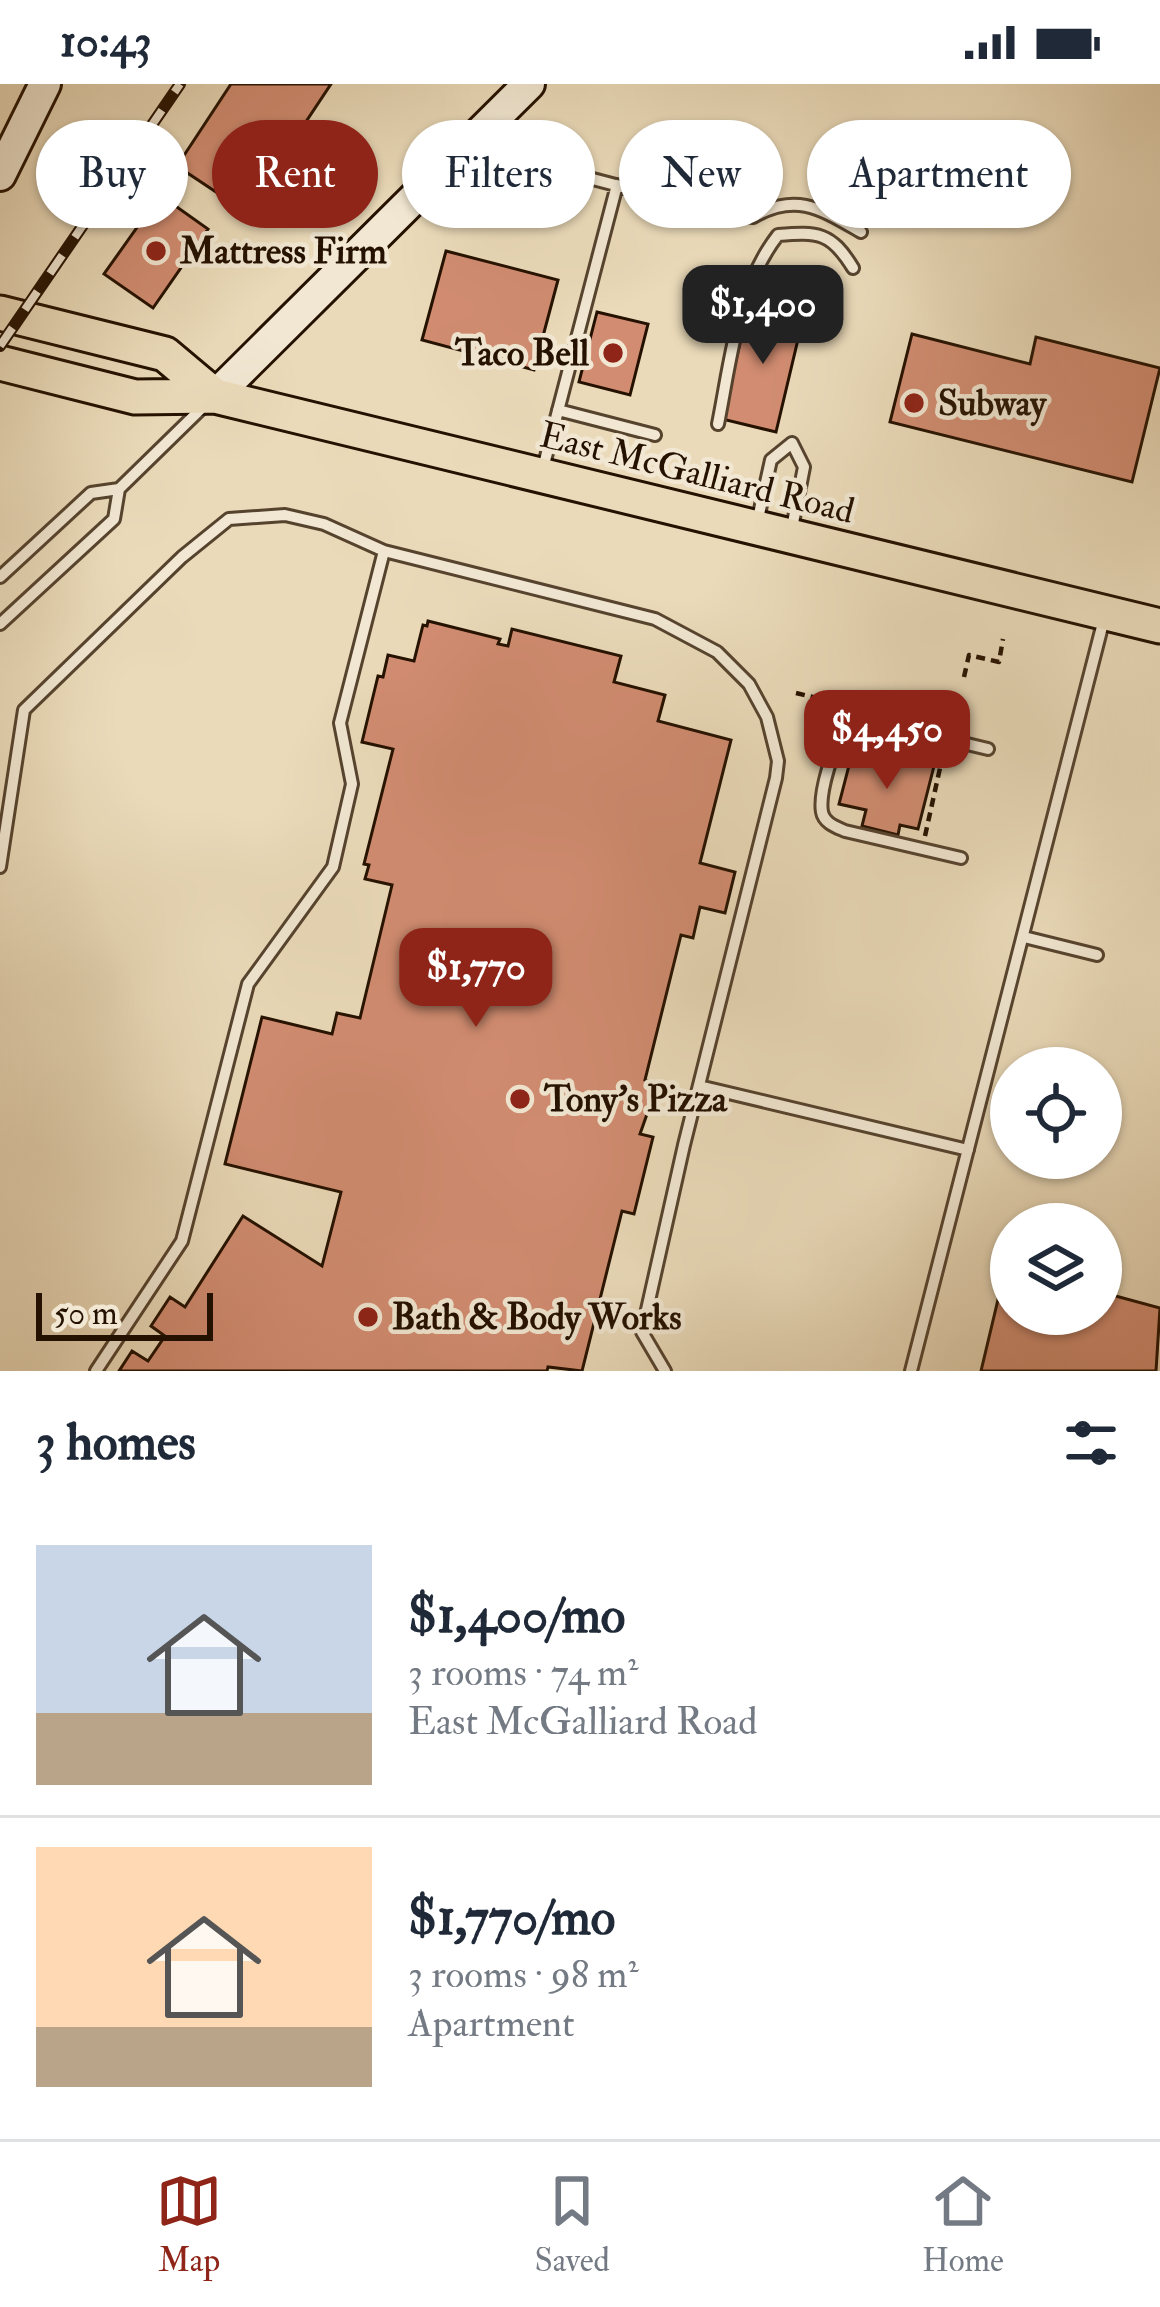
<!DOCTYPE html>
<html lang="en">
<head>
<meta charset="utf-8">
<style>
  body { margin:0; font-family:"IM FELL Double Pica",serif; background:#f6f6f7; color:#1f2937; height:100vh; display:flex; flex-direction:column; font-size:45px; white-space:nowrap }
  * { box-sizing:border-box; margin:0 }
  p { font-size:39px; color:#747a83 }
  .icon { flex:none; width:66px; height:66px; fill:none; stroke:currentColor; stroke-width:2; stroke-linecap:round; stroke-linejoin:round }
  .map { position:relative; height:1287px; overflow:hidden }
  .details { display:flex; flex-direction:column; background:#fff; flex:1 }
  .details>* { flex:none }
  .top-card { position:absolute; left:36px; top:36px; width:1089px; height:108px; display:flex; gap:24px }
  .fabs { position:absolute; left:990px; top:963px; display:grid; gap:24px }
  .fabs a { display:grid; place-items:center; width:132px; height:132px; border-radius:50%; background:#fff; box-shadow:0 3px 9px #0004; font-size:60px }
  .scale { position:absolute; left:36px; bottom:30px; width:177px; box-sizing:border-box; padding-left:12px; border:6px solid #251100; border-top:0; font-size:33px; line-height:42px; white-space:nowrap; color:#251100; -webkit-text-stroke:9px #f1e7d2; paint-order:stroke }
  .price { position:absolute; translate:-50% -102px; padding:0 27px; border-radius:24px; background:#8f2418; color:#fff; font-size:39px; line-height:78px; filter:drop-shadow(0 3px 6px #0008) }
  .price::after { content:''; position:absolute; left:50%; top:72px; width:36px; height:27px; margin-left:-18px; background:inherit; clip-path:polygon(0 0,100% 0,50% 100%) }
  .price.active { background:#222; color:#fff }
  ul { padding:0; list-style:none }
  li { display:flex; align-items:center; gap:36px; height:300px; padding:0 36px }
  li+li { border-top:3px solid #e0e1e3 }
  li span { display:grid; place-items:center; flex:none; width:336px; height:240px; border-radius:0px; color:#555 }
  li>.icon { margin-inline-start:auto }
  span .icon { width:144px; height:144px; fill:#fffc; stroke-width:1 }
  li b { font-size:51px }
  h2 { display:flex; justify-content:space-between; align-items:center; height:144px; padding:0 36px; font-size:51px }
  .tag { padding:0 42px; border-radius:54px; background:#fff; box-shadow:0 3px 9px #0004; font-size:42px; line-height:108px }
  .tag.active { background:#8f2418; color:#fff }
  .status { display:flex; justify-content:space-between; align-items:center; height:84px; padding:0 60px; background:#fff; direction:ltr }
  .status svg { height:33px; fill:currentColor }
  .tabs { display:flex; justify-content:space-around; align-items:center; height:168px; border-top:3px solid #e0e1e3; background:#fff; font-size:33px; color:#747a83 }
  .tabs a { display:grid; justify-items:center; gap:6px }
  .tabs .active { color:#8f2418 }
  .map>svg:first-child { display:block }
  .building { fill:#d18c71; stroke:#251100; stroke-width:3 }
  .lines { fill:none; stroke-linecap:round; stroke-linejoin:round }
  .service-casing { stroke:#56432e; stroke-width:16 }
  .secondary-casing { stroke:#251100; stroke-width:36 }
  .primary-casing { stroke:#251100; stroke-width:39 }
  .path { stroke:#251100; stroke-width:4.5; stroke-dasharray:9 6; stroke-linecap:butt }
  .service { stroke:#f1e7d2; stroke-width:10 }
  .secondary { stroke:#f1e7d2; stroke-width:30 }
  .primary { stroke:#eadab9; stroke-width:33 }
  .rail-casing { stroke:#251100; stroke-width:12 }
  .rail { stroke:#f1e7d2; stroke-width:8; stroke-dasharray:22; stroke-linecap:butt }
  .poi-dot { fill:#8f2418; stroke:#f1e7d2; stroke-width:4.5 }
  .labels { text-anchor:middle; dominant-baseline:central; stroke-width:9; stroke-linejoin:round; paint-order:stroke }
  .poi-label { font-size:36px; font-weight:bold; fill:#251100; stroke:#f1e7d2; text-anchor:start }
  .street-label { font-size:36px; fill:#251100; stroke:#f1e7d2 }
</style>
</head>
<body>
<div class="status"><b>10:43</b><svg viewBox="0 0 49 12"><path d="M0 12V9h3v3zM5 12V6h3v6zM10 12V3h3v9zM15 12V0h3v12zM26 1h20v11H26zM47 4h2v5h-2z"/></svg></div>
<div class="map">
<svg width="1160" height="1287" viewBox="0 0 1160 1287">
  <rect width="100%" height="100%" fill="#eadab9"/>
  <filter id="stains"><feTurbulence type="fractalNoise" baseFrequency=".00167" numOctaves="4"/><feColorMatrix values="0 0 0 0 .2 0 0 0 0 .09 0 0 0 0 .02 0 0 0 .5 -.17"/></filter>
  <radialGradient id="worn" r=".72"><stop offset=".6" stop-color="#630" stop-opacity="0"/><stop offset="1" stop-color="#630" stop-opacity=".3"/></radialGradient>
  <path class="building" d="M231 0H331L246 128 177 82Z
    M160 111 208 145 153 224 104 190Z
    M446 167 558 196 534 286 422 256Z
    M750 217 804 230 776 348 722 335Z
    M597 228 648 240 630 311 579 298Z
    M912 250 1030 280 1036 253 1160 284 1132 398 890 338Z
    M428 537 500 555 498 560 508 562 512 545 621 572 614 598 665 611 658 637 731 656 700 779 735 788 725 829 700 823 693 854 681 851 645 996 658 999 640 1050 653 1053 634 1130 622 1127 582 1287 548 1283 547 1287H119L132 1267 148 1277 165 1252 151 1242 170 1213 185 1223 243 1132 322 1182 341 1108 225 1080 262 933 332 950 337 929 360 934 392 801 365 795 369 781 364 780 393 665 362 658 378 592 383 593 388 571 414 577 423 541 427 542Z
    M852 670 891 679 893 671 934 682 918 745 900 741 898 751 862 742 866 726 839 720Z
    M1006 1182 1011 1184V1230H1101V1208L1160 1224 1156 1287H981Z"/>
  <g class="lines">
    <defs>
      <path id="service" d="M478 60 501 71 715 127 753 133C796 108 821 125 861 148
        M558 326 655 351
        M718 340C731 275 737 204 778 151 818 148 831 148 853 184
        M542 388 617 101
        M757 439 771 376 792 359 804 383 791 449
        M0 493 91 409 119 405 206 320
        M0 540 114 435 119 405
        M961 774 845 747C836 743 824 739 822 728 818 706 836 660 844 639L858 634 988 665
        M0 783 24 626 182 473 229 435 285 431 324 440 384 467 655 535 717 568 749 600 767 633 778 677 776 694 684 1061 642 1248 665 1287
        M1024 853 1097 871
        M699 1002 968 1066
        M96 1287 182 1157 248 900 333 783 352 700 340 639 384 467
        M911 1287 1104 535"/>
      <path id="secondary" d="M0 91 45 0
        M215 312 529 0"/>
      <path id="primary" d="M0 229 165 270 215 312
        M0 279 135 313 215 312 1160 542"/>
    </defs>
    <use href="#service" class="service-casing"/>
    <use href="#secondary" class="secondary-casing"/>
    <use href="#primary" class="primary-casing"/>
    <path class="path" d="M964 593 969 571 999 578 1003 555
      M796 609 846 621
      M851 673 852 670 891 679 895 665 943 678
      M925 752 942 675"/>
    <use href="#service" class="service"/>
    <use href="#secondary" class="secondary"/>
    <use href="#primary" class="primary"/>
    <defs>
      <path id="rail" d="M0 262 180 0"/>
    </defs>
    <use href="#rail" class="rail-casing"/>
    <use href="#rail" class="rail"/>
  </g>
  <g class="poi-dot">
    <circle cx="156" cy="167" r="12"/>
    <circle cx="613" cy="269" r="12"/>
    <circle cx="914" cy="319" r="12"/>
    <circle cx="520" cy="1015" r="12"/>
    <circle cx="368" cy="1233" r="12"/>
  </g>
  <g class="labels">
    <g class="poi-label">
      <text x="180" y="167">Mattress Firm</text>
      <text x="589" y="269" text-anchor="end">Taco Bell</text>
      <text x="938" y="319">Subway</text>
      <text x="544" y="1015">Tony's Pizza</text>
      <text x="392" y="1233">Bath &amp; Body Works</text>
    </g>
    <g class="street-label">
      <text transform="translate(697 389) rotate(14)">East McGalliard Road</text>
    </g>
  </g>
  <rect width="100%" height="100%" filter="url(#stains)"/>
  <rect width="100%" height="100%" fill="url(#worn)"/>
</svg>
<div class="fabs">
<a><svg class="icon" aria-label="locate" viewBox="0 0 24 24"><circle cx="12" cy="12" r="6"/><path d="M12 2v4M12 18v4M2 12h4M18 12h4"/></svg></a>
<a><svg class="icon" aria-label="layers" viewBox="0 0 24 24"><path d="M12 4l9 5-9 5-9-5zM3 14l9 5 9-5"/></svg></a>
</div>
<div class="scale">50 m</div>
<b class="price active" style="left:763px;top:283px">$1,400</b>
<b class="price" style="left:887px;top:708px">$4,450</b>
<b class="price" style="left:476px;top:946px">$1,770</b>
<div class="top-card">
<a class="tag">Buy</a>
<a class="tag active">Rent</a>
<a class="tag">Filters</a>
<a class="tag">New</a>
<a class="tag">Apartment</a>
</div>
</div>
<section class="details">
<h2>3 homes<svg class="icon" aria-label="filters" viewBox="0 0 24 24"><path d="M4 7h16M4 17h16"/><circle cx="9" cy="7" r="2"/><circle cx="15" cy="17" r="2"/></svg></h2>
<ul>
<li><span style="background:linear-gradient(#c9d6e8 70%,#b9a48a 0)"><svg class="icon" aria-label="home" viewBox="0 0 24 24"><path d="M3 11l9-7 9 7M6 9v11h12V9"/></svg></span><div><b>$1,400/mo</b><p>3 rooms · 74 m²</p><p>East McGalliard Road</p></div></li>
<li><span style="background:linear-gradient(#ffd9b3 75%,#b9a48a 0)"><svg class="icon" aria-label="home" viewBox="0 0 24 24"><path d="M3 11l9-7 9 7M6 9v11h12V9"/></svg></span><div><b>$1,770/mo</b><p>3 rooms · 98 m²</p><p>Apartment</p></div></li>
</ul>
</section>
<nav class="tabs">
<a class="active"><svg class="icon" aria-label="map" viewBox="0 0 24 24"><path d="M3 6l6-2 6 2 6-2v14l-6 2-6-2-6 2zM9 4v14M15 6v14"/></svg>Map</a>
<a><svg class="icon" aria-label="saved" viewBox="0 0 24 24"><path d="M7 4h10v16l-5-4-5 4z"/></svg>Saved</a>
<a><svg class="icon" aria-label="home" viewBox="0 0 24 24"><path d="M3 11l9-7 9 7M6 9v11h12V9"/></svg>Home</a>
</nav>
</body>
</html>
